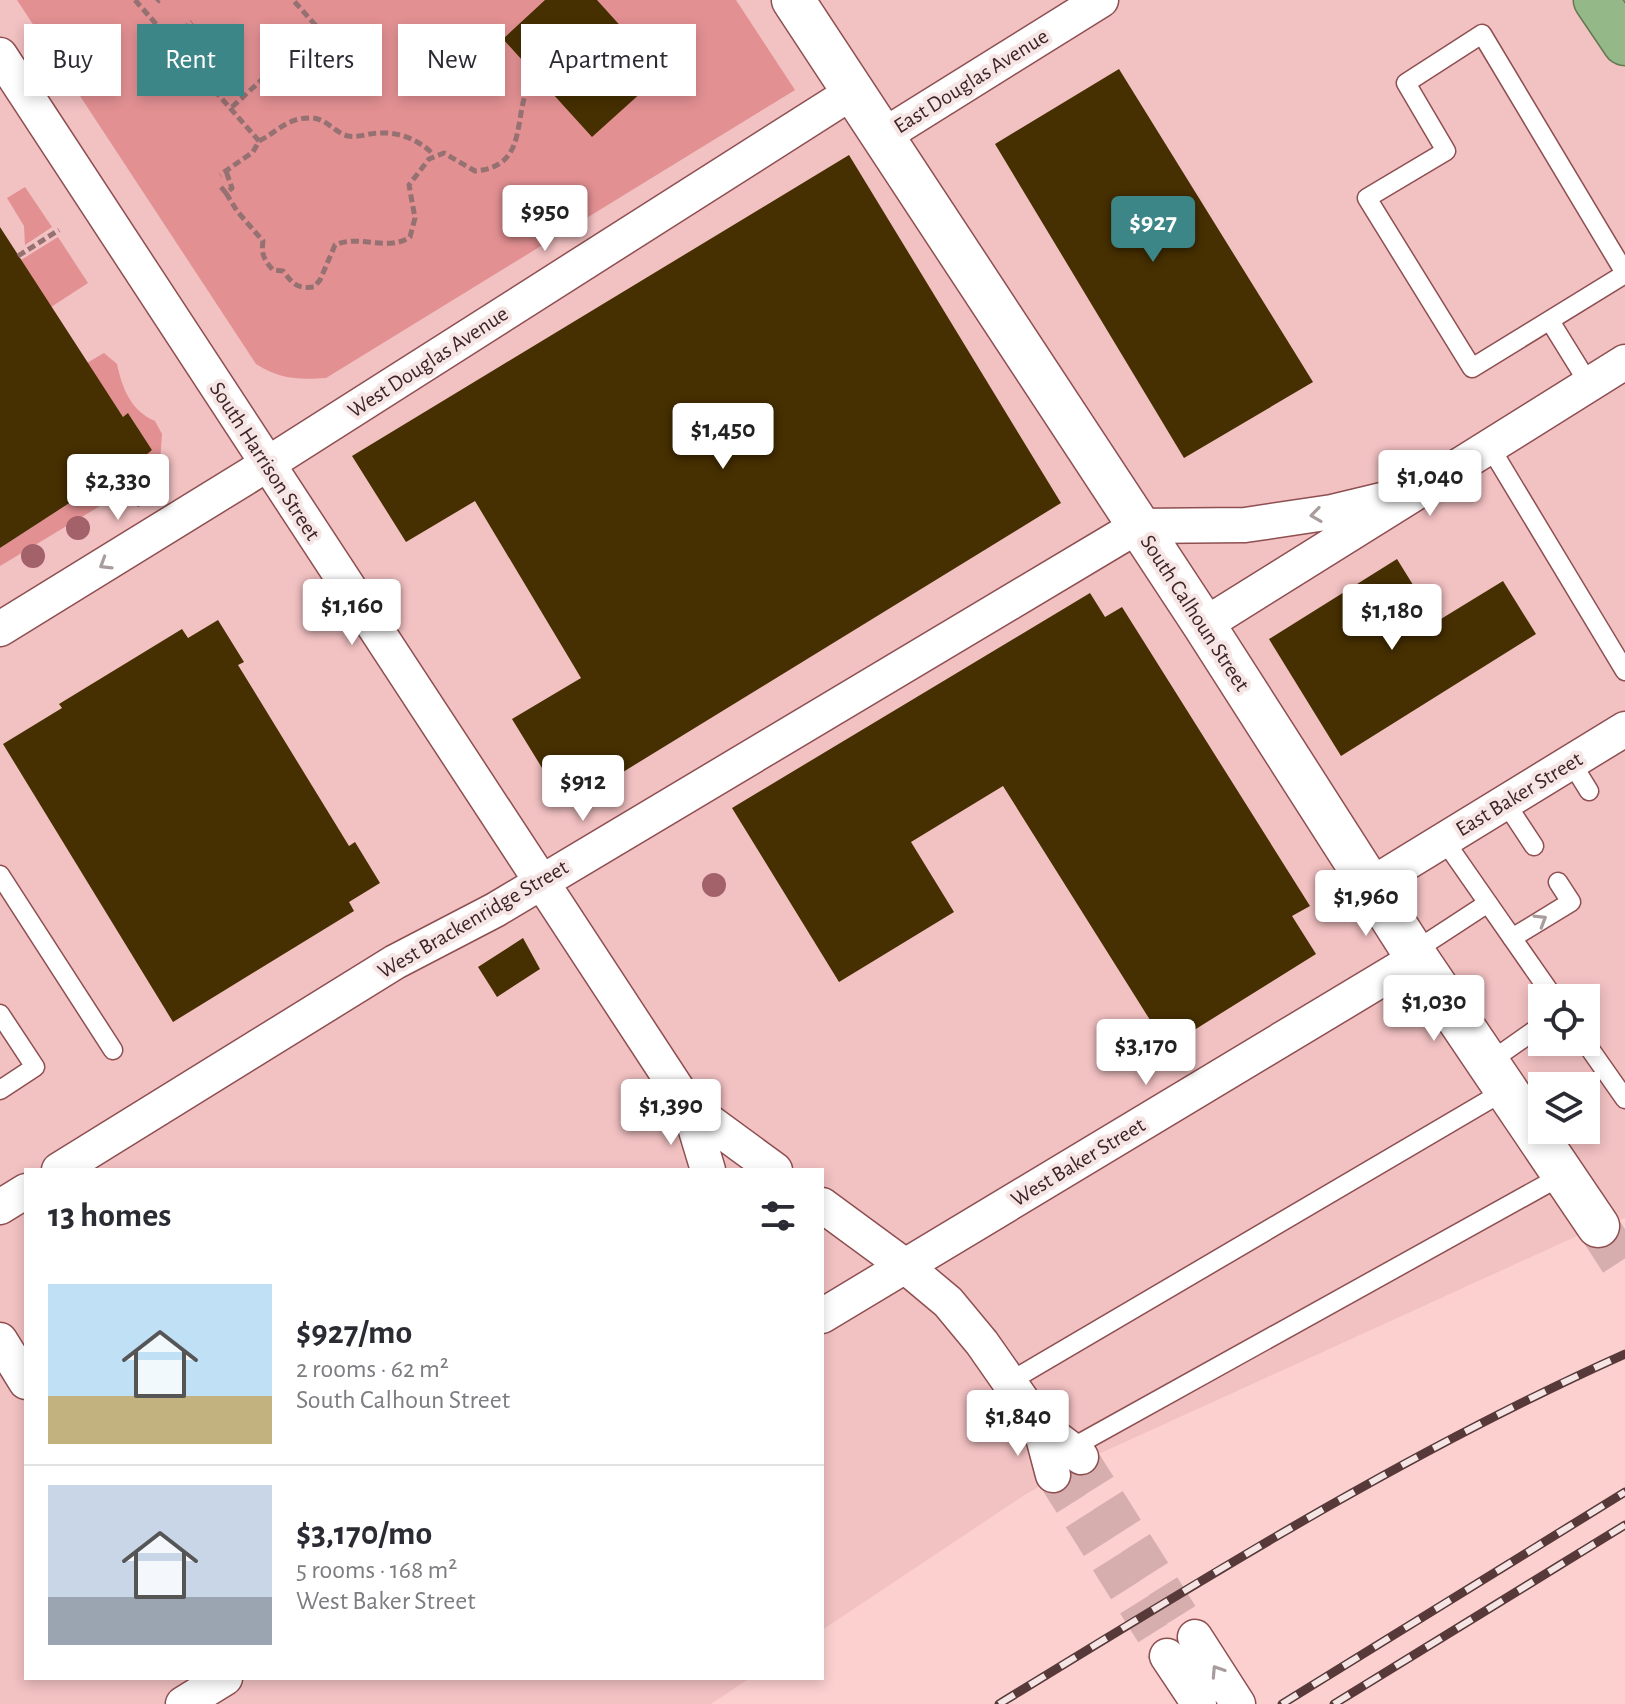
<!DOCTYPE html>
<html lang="en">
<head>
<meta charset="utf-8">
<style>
  body { margin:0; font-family:"Alegreya Sans",sans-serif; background:#f2f2f3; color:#2b2b33; height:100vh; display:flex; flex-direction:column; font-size:30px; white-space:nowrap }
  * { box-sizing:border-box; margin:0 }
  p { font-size:26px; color:#7c7c81 }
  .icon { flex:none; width:44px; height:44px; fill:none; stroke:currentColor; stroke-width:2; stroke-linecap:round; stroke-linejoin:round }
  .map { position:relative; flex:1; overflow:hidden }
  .sheet { position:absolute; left:24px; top:1168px; width:800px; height:512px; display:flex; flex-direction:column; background:#fff; border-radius:0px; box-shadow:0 4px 12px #0003 }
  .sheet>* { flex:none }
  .hud { position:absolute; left:24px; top:24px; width:800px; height:72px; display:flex; gap:16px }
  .controls { position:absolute; left:1528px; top:984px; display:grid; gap:16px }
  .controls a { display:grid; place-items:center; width:72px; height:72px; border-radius:0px; background:#fff; box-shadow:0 4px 12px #0003; font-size:40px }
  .price { position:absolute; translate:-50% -68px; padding:0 18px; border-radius:8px; background:#fff; color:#222; font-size:26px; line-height:52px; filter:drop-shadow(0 2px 4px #0008) }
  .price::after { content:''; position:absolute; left:50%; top:48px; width:24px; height:18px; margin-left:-12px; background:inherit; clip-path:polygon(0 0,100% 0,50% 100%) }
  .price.selected { background:#3d8688; color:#fff }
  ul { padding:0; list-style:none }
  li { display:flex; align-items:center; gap:24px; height:200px; padding:0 24px }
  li+li { border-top:2px solid #e1e1e2 }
  li span { display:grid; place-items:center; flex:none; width:224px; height:160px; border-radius:0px; color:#555 }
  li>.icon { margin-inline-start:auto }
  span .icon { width:96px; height:96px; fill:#fffc; stroke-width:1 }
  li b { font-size:34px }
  h2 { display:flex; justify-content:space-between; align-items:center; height:96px; padding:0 24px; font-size:34px }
  .pill { padding:0 28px; border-radius:0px; background:#fff; box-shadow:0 4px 12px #0003; font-size:28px; line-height:72px }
  .pill.selected { background:#3d8688; color:#fff }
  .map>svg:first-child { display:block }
  .built { fill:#f2c1c2; fill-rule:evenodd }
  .green { fill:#e29092 }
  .building { fill:#462f00 }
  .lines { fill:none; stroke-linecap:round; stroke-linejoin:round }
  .minor-tunnel { stroke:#d7aeae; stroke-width:34; stroke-dasharray:34 17; stroke-linecap:butt }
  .tertiary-tunnel { stroke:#d7aeae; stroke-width:42; stroke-dasharray:42 21; stroke-linecap:butt }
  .service-casing { stroke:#8e4f51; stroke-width:21 }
  .minor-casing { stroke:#8e4f51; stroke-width:37 }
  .tertiary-casing { stroke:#8e4f51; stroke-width:45 }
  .trunk-casing { stroke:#657951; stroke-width:47 }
  .path { stroke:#957172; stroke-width:5; stroke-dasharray:8 4; stroke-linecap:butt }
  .service { stroke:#fff; stroke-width:18 }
  .minor { stroke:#fff; stroke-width:34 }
  .tertiary { stroke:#fff; stroke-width:42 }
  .trunk { stroke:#94b887; stroke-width:44 }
  .rail-casing { stroke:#57393a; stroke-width:9 }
  .rail { stroke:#f5e5e5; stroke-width:6; stroke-dasharray:18; stroke-linecap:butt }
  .tree { fill:#a3616a }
  .oneway { stroke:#a99c9d }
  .labels { text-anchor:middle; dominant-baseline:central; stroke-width:8; stroke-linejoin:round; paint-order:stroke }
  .street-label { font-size:22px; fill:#402425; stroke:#f5e5e5 }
</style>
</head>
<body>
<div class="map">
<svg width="1625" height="1704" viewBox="0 0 1625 1704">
  <rect width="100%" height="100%" fill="#fdd0d0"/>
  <path class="built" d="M0 0H1625V1218L1588 1231 1092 1457 1026 1494 822 1630V1170H26V1678H750L711 1704H0ZM1542 998H1586V1042H1542ZM1542 1086H1586V1130H1542Z"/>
  <path class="green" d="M17 0H736L795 90 326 378C298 380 280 379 256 364Z
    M25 187 52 227 25 245 24 226 7 198Z
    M58 237 88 283 51 307 21 260Z
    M104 353 117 364C122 388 131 411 155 421L162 434 160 462 139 476 132 465 152 450 129 414 123 417 87 363Z
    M108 478 124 489 105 503 0 566V548Z"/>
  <path class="building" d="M545 0H597L663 73 592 137 503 39Z
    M1119 69 1313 382 1184 458 995 144Z
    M849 155 1061 503 566 807 512 719 581 678 475 501 406 542 352 456Z
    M0 227 123 417 128 413 152 450 133 466 110 480 108 478 0 548Z
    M1397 559 1436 622 1503 581 1536 634 1341 756 1269 639Z
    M1090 593 1105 617 1122 607 1310 906 1292 916 1316 954 1167 1047 1003 786 911 842 954 912 839 982 732 808Z
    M218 620 244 662 238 665 349 846 355 842 380 883 349 902 354 911 173 1022 3 744 62 708 59 704 182 629 188 638Z
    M523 938 540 969 497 997 478 967Z"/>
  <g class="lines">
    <path class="minor-tunnel" d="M1081 1457 1195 1637
      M1053 1475 1167 1656"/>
    <path class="tertiary-tunnel" d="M1598 1226 1625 1268"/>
    <defs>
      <path id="service" d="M1625 273 1482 34 1406 83 1446 151 1367 198 1472 368 1625 274
        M1550 321 1589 384
        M1490 447 1625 671
        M1571 762 1589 791
        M1505 802 1534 846
        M1444 840 1554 998
        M0 875 113 1050
        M1512 938 1571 902 1558 882
        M1413 952 1488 903
        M0 1014 35 1067 0 1090
        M1585 1042 1625 1099
        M1488 1063 1542 1025
        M1009 1382 1506 1090
        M1066 1451 1563 1175"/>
      <path id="minor" d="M0 55 689 1107 775 1170
        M883 136 1101 0
        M1204 625 1625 362
        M0 629 266 465 854 91
        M1372 884 1625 729
        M689 1107 708 1170
        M59 1170 395 962 495 910 1138 526 1245 525 1332 512 1419 491
        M822 1205 905 1266 948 1302 982 1343 1040 1426 1081 1457
        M0 1207 26 1191
        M822 1316 1417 958
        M0 1340 26 1382
        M1040 1426 1053 1475
        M1195 1637 1238 1704
        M1167 1656 1199 1704
        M183 1704 225 1678"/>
      <path id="tertiary" d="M793 0 1204 625 1417 958 1598 1226"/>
      <path id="trunk" d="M1596 0 1625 43"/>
    </defs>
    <use href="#service" class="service-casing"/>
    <use href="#minor" class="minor-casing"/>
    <use href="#tertiary" class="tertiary-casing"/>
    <use href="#trunk" class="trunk-casing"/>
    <path class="path" d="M135 0 259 141 253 152 220 175
      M157 2 159 0
      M182 30 192 22
      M207 57 217 49
      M230 82 240 74
      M232 107 318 28 293 0
      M259 141C277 132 287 118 309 118 326 117 333 132 348 136 358 138 369 133 379 133 401 132 419 140 434 155
      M221 187 226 193 232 188 226 171
      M226 193 237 211 263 241C261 254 264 260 273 270L283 271C293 284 297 289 314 287L320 280 335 245C358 234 388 252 410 237L415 218 409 185 429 159 444 153 475 171C535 166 508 106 536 75
      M18 256 59 230
      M126 484 140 506"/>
    <use href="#service" class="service"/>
    <use href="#minor" class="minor"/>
    <use href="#tertiary" class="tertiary"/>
    <use href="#trunk" class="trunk"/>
    <defs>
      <path id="rail" d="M999 1704C1203 1579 1406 1452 1625 1354
        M1282 1704 1625 1492
        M1334 1704 1625 1525"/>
    </defs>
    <use href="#rail" class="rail-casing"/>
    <use href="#rail" class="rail"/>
  </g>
  <g class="tree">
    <circle cx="199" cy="38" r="12"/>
    <circle cx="224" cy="66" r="12"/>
    <circle cx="78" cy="528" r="12"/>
    <circle cx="33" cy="556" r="12"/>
    <circle cx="714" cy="885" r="12"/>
  </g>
  <defs><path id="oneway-chevron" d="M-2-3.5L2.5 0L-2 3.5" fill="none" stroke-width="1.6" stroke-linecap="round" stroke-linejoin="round" transform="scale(2)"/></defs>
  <g class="oneway">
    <use href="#oneway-chevron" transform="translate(1316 515) rotate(172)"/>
    <use href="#oneway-chevron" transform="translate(105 564) rotate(148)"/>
    <use href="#oneway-chevron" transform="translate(1541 920) rotate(-31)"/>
    <use href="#oneway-chevron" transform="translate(1217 1671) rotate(-123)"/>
  </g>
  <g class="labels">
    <g class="street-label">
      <text transform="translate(971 81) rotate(-32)">East Douglas Avenue</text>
      <text transform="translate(428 362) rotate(-33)">West Douglas Avenue</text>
      <text transform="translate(265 461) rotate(57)">South Harrison Street</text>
      <text transform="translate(1195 613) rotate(57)">South Calhoun Street</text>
      <text transform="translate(1519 794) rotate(-31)">East Baker Street</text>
      <text transform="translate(473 919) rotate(-30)">West Brackenridge Street</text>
      <text transform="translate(1078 1162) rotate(-31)">West Baker Street</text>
    </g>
  </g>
</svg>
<div class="controls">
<a><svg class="icon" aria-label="locate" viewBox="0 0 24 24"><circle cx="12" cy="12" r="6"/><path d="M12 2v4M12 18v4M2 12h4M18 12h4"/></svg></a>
<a><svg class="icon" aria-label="layers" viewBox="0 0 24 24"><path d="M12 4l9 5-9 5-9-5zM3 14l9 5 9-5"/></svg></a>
</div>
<b class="price" style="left:545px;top:253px">$950</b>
<b class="price selected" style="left:1153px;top:264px">$927</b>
<b class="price" style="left:723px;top:471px">$1,450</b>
<b class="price" style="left:1430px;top:518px">$1,040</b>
<b class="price" style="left:118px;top:522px">$2,330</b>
<b class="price" style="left:352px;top:647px">$1,160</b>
<b class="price" style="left:1392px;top:652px">$1,180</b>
<b class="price" style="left:583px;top:823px">$912</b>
<b class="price" style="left:1366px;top:938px">$1,960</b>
<b class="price" style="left:1434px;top:1043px">$1,030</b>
<b class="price" style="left:1146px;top:1087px">$3,170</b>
<b class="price" style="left:671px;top:1147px">$1,390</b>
<b class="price" style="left:1018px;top:1458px">$1,840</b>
<div class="hud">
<a class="pill">Buy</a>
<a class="pill selected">Rent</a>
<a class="pill">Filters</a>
<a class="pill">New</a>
<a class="pill">Apartment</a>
</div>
<section class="sheet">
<h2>13 homes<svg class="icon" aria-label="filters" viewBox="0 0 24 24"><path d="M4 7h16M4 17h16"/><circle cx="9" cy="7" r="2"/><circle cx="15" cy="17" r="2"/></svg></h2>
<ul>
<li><span style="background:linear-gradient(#bfe0f5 70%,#c2b280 0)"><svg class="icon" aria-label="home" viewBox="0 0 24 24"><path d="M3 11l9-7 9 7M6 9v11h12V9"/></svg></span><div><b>$927/mo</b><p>2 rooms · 62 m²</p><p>South Calhoun Street</p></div></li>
<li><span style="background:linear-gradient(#c9d6e8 70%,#9aa5b1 0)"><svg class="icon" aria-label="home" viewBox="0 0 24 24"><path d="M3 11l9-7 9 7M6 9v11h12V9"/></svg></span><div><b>$3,170/mo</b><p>5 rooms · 168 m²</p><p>West Baker Street</p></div></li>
</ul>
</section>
</div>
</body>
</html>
